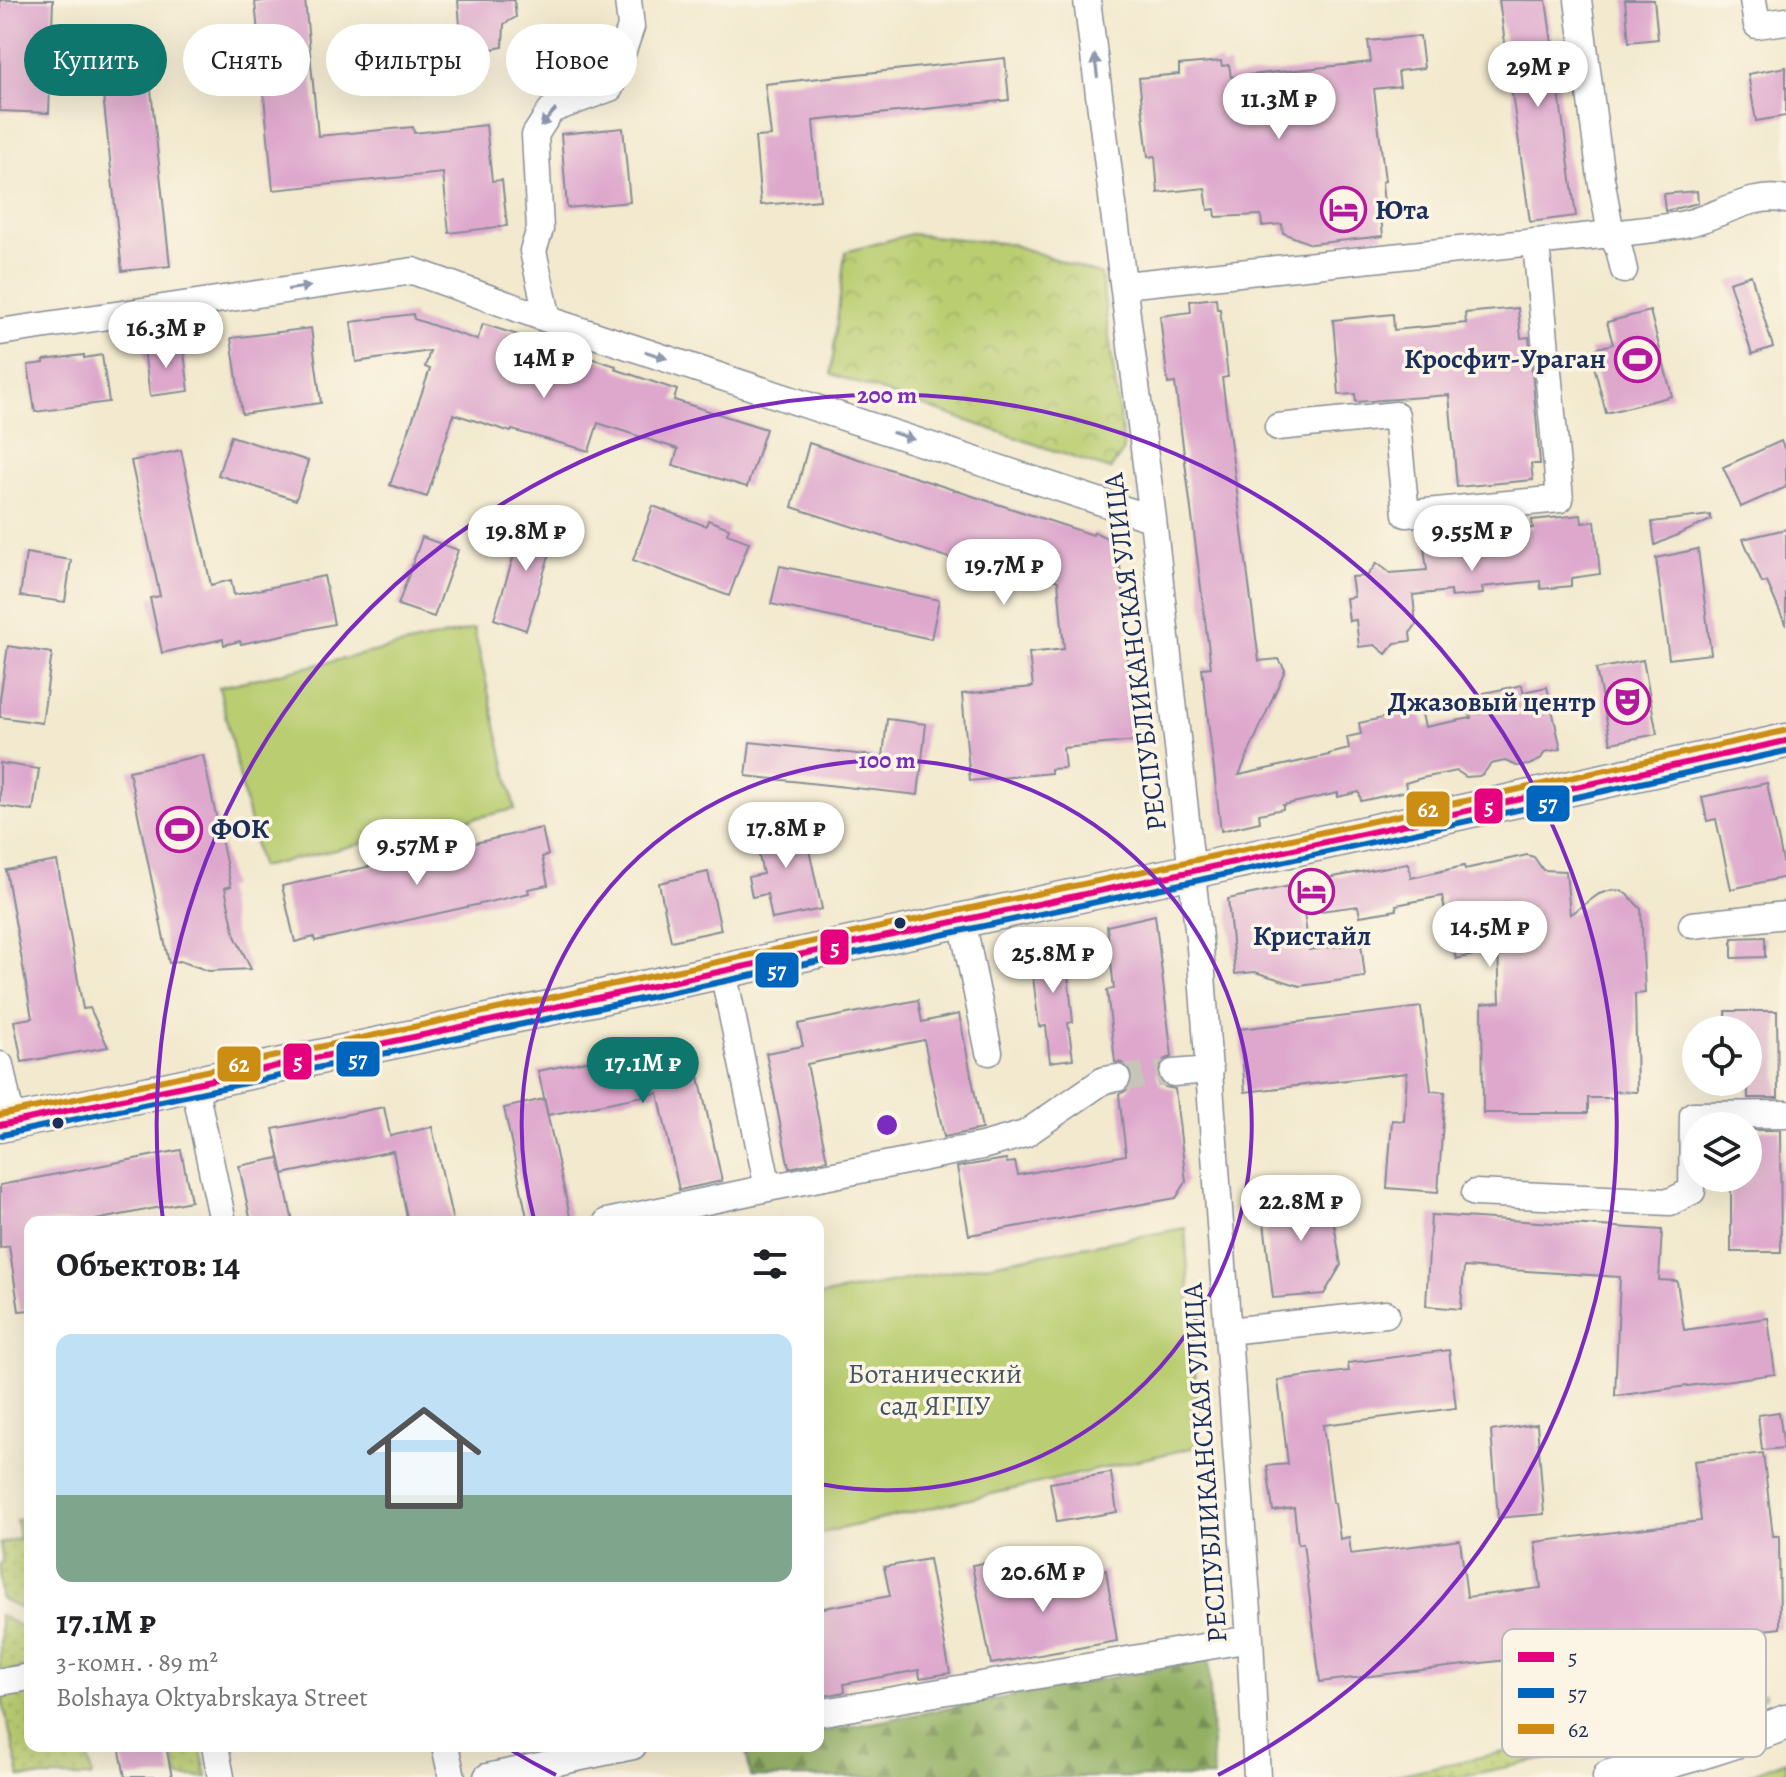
<!DOCTYPE html>
<html lang="ru">
<head>
<meta charset="utf-8">
<style>
  body { margin:0; font-family:Alegreya,serif; background:#f6f6f6; color:#202124; height:100vh; display:flex; flex-direction:column; font-size:30px; white-space:nowrap }
  * { box-sizing:border-box; margin:0 }
  p { font-size:26px; color:#757577 }
  .icon { flex:none; width:44px; height:44px; fill:none; stroke:currentColor; stroke-width:2; stroke-linecap:round; stroke-linejoin:round }
  .map { position:relative; flex:1; overflow:hidden }
  .side { position:absolute; left:24px; top:1216px; width:800px; height:536px; display:flex; flex-direction:column; background:#fff; border-radius:16px; box-shadow:0 8px 32px #0002 }
  .side>* { flex:none }
  .top-card { position:absolute; left:24px; top:24px; width:800px; height:72px; display:flex; gap:16px }
  .tools { position:absolute; left:1682px; top:1016px; display:grid; gap:16px }
  .tools a { display:grid; place-items:center; width:80px; height:80px; border-radius:50%; background:#fff; box-shadow:0 8px 32px #0002; font-size:40px }
  .price { position:absolute; translate:-50% -68px; padding:0 18px; border-radius:28px; background:#fff; color:#222; font-size:26px; line-height:52px; filter:drop-shadow(0 2px 4px #0008) }
  .price::after { content:''; position:absolute; left:50%; top:48px; width:24px; height:18px; margin-left:-12px; background:inherit; clip-path:polygon(0 0,100% 0,50% 100%) }
  .price.active { background:#0f766e; color:#fff }
  ul { padding:0; list-style:none }
  li { display:grid; align-content:center; gap:16px; height:424px; padding:0 32px }
  li span { display:grid; place-items:center; height:248px; border-radius:16px; color:#555 }
  li>.icon { margin-inline-start:auto }
  span .icon { width:144px; height:144px; fill:#fffc; stroke-width:1 }
  li b { font-size:34px }
  h2 { display:flex; justify-content:space-between; align-items:center; height:96px; padding:0 32px; font-size:34px }
  .chip { padding:0 28px; border-radius:36px; background:#fff; box-shadow:0 8px 32px #0002; font-size:28px; line-height:72px }
  .chip.active { background:#0f766e; color:#fff }
  .map>svg:first-child { display:block }
  .grass { fill:url(#grass-dots); stroke:#6a7e68; stroke-width:2 }
  .forest { fill:url(#forest-firs); stroke:#577060; stroke-width:2 }
  .park { fill:url(#park-crowns); stroke:#6a7e68; stroke-width:2 }
  .garden { fill:#bacd71; stroke:#6a7e68; stroke-width:2 }
  .building { fill:#dea8cd }
  .lines { fill:none; stroke-linecap:round; stroke-linejoin:round }
  .minor-tunnel { stroke:#c7c4b8; stroke-width:26; stroke-dasharray:26 13; stroke-linecap:butt }
  .minor-casing { stroke:#868c96; stroke-width:29 }
  .major-casing { stroke:#868c96; stroke-width:37 }
  .minor { stroke:#fff; stroke-width:26 }
  .major { stroke:#fff; stroke-width:34 }
  .bus-1-casing { stroke:#fcf5e5; stroke-width:12 }
  .bus-2-casing { stroke:#fcf5e5; stroke-width:12 }
  .bus-3-casing { stroke:#fcf5e5; stroke-width:12 }
  .bus-1 { stroke:#e5007d; stroke-width:6 }
  .bus-2 { stroke:#0065bd; stroke-width:6 }
  .bus-3 { stroke:#cb8e13; stroke-width:6 }
  .oneway { fill:#8d97ae }
  .ring { fill:none; stroke:#7b2cbf; stroke-width:4 }
  .bus-dot { fill:#1b2f5e; stroke:#fcf5e5; stroke-width:3 }
  .labels { text-anchor:middle; dominant-baseline:central; stroke-width:7; stroke-linejoin:round; paint-order:stroke }
  .poi-label { font-size:28px; font-weight:bold; fill:#1b2f5e; stroke:#fcf5e5; text-anchor:start }
  .street-label { font-size:28px; fill:#1b2f5e; stroke:#fcf5e5 }
  .park-label { font-size:28px; fill:#435663; stroke:#fcf5e5 }
  .key { fill:#fcf5e5; stroke:#b8babc; stroke-width:2 }
  .key-label { font-size:22px; fill:#1b2f5e }
  .centre { fill:#7b2cbf; stroke:#fcf5e5; stroke-width:4 }
  .ring-label { font-size:24px; text-anchor:middle; font-weight:bold; fill:#7b2cbf; stroke:#fcf5e5; stroke-width:7; stroke-linejoin:round; paint-order:stroke }
  .line-badge { stroke:#fcf5e5; stroke-width:3 }
  .badge-label { font-size:22px; text-anchor:middle; font-weight:bold; fill:#fff }
</style>
</head>
<body>
<div class="map">
<svg width="1786" height="1777" viewBox="0 0 1786 1777">
  <defs>
    <pattern id="grass-dots" width="8" height="8" patternUnits="userSpaceOnUse" patternTransform="scale(2)"><rect width="8" height="8" fill="#bacd71"/><path d="M2 2h.1M6 6h.1" fill="none" stroke="#9fb064" stroke-width="1.8" stroke-linecap="round"/></pattern>
    <pattern id="forest-firs" width="22" height="20" patternUnits="userSpaceOnUse" patternTransform="scale(2)"><rect width="22" height="20" fill="#93b063"/><path d="M5 1l3.5 6h-7zM16 11l3.5 6h-7z" fill="#779055"/></pattern>
    <pattern id="park-crowns" width="20" height="18" patternUnits="userSpaceOnUse" patternTransform="scale(2)"><rect width="20" height="18" fill="#bacd71"/><path d="M2 6a3 3 0 1 1 6 0M12 15a3 3 0 1 1 6 0" fill="none" stroke="#9fb064"/></pattern>
  </defs>
  <rect width="100%" height="100%" fill="#fcf5e5"/>
  <filter id="ink" filterUnits="userSpaceOnUse"><feTurbulence type="fractalNoise" baseFrequency=".0125" numOctaves="2"/><feDisplacementMap in="SourceGraphic" scale="16" xChannelSelector="R" yChannelSelector="G"/><feConvolveMatrix kernelMatrix="1 2 1 2 8 2 1 2 1" color-interpolation-filters="sRGB"/></filter>
  <filter id="wash" filterUnits="userSpaceOnUse"><feTurbulence type="fractalNoise" baseFrequency=".006" numOctaves="4" result="noise"/><feDisplacementMap in="SourceGraphic" scale="32" xChannelSelector="R" yChannelSelector="G"/><feGaussianBlur stdDeviation="1.8" result="paint"/><feColorMatrix in="noise" values="0 0 0 0 0 0 0 0 0 0 0 0 0 0 0 0 0 1.4 0 .05"/><feComposite in="paint" operator="in"/></filter>
  <g filter="url(#wash)">
    <rect width="100%" height="100%" fill="#f2e9ce"/>
    <path class="grass" d="M30 1516V1614L0 1598V1564L3 1563 0 1544 19 1538 16 1520Z
      M0 1615 30 1632V1668L0 1673Z
      M30 1685V1746H86L92 1777H20L0 1689Z
      M1764 1693 1765 1697 1637 1740 1459 1777H1387L1653 1720Z
      M172 1746H200L207 1777H178Z
      M1786 1760V1772L1772 1777H1743Z"/>
    <path class="forest" d="M1209 1659 1213 1777H751L745 1747 818 1746V1733Z"/>
    <path class="park" d="M911 234 1011 244 1101 275 1124 450 1110 470 831 374 845 252Z"/>
    <path class="garden" d="M474 629 515 809 260 867 219 687Z
      M1185 1228 1200 1446 818 1534V1296Z"/>
    <g id="blocks">
      <path class="building" d="M0 0H53L49 113 0 111Z
        M271 0H305L318 136 413 127 414 133 486 125 492 181 502 180 507 226 449 233 443 173 273 190 255 2Z
        M458 0H514L516 17 504 24 503 47 452 56 448 26 460 25Z
        M1499 0H1546L1576 216 1530 222Z
        M1625 0H1654L1658 39 1629 42Z
        M1420 36 1424 68 1398 71 1400 86 1374 89 1385 181 1382 182 1384 206H1380L1383 236 1311 244 1283 233 1282 224 1262 226 1261 215 1216 217 1215 209 1208 210 1205 188 1158 193 1155 156 1148 157 1139 78 1179 74V65L1221 61 1222 66 1229 65 1231 77 1371 62 1368 41Z
        M1005 58 1009 100 813 121 820 200 761 205 755 137 771 136 765 84Z
        M148 62 170 266 122 271 100 67Z
        M1786 67V116L1756 121 1748 74Z
        M623 128 630 202 567 208 561 134Z
        M1697 191 1698 203 1665 211 1663 194Z
        M1751 275 1773 347 1752 354 1729 282Z
        M1216 298 1217 309H1220L1228 377 1222 378 1259 661 1279 659 1285 670 1239 775 1329 755V754L1349 749 1347 737 1361 734 1359 723 1421 710 1425 727 1471 718 1469 711 1487 708 1484 693 1522 685 1523 692 1547 687 1561 749 1545 752 1540 760 1529 765 1517 766 1505 761 1491 764 1483 774 1479 776 1466 777 1457 771 1422 778 1405 783 1407 791 1361 801 1359 792 1338 797V793L1283 805V809L1259 814 1260 822 1221 831 1202 668 1211 667 1175 383 1168 384 1160 316 1191 312 1190 301Z
        M1518 308 1521 338 1529 337 1536 415 1540 464H1531L1533 480 1457 487 1449 395 1356 402 1355 394 1339 395 1333 320 1393 314 1394 330 1466 323 1465 313Z
        M1650 311 1672 396 1606 413 1590 350 1613 344 1607 322Z
        M413 314 414 319 477 340 483 324 616 366 615 369 677 390 674 400 766 429 747 487 673 465 678 449 598 423 589 451 512 430 511 432 454 414 427 497 390 485 430 369 425 367 430 351 356 362 351 322Z
        M311 328 321 403 242 414 231 338Z
        M183 345 189 391 150 396 144 350Z
        M84 355V358L102 355 109 402 35 412 28 365 44 363V360Z
        M231 436 308 461 296 500 218 475Z
        M1781 441 1786 453V487L1741 507 1723 467Z
        M809 443 1093 535 1094 532 1107 538 1113 543 1118 553 1123 588 1127 634H1125L1136 741 1063 748 1065 768 1051 769V773L970 781 962 694 1033 687 1029 653 1064 649 1058 581 1020 569 1017 580 792 507Z
        M181 450 211 585 231 580 234 595 324 576 334 624 241 644 240 641 224 645 223 639 162 653 150 598 160 596 131 461Z
        M653 506 706 526 708 520 729 528 727 534 749 542 729 596 633 560Z
        M1581 515 1582 523 1595 521 1600 574 1571 578V586L1541 589 1540 581 1482 587 1483 594 1451 597 1450 591 1413 595 1416 625 1410 633 1411 641 1395 643 1386 654 1375 645 1359 647 1356 620 1349 621 1346 598 1354 597 1351 577 1367 576 1377 563 1390 573 1427 570 1423 540 1445 537V532L1474 529V534L1533 528 1532 520Z
        M1710 515 1711 520 1655 545 1652 522Z
        M526 517 558 527 526 630 494 619Z
        M1786 529V626L1767 582 1762 583 1743 539Z
        M422 537 458 550 434 617 398 605Z
        M1698 549 1711 654 1669 659 1656 558Z
        M26 553 71 560 65 602 20 596Z
        M780 566 939 600 931 639 771 604Z
        M8 646 52 653 42 723 0 717V698Z
        M1643 660 1657 734 1611 743 1596 669Z
        M887 719 926 724 918 795 746 776 750 742 883 757Z
        M203 755 231 886 225 888 235 936 251 969 209 971 180 961 169 963 129 771Z
        M0 763 39 769 33 811 0 806Z
        M1767 783 1786 877 1731 889 1716 819 1707 821 1702 797Z
        M802 818 822 909 772 919 767 894 752 897 748 877 763 874 753 828Z
        M542 828 548 855 542 857 548 885 528 889 529 893 315 941 314 937 295 942 282 886Z
        M1527 855 1534 857 1543 870 1566 871 1570 915 1599 894 1612 890 1621 891 1628 895 1641 909 1645 993 1635 994 1637 1092 1613 1091 1614 1098H1588V1113H1483L1482 1004 1500 1002 1498 949 1456 959 1442 896 1396 905 1397 910 1360 916 1358 906 1304 913 1309 950 1361 943 1365 977 1300 986 1255 972 1235 974 1228 899 1328 878 1408 863 1411 878 1464 866 1465 869Z
        M57 861 83 1009 90 1008 108 1047 22 1062 14 1021 32 1018 6 870Z
        M708 872 721 930 671 941 659 883Z
        M1155 915 1172 1057 1165 1059 1159 1065 1157 1075 1160 1083 1165 1087 1175 1089 1186 1182 1176 1198 969 1235 957 1167 1006 1159 1007 1163 1015 1162 1018 1175 1126 1155 1119 1094 1128 1090 1132 1084 1133 1076 1129 1067 1122 1063 1115 1062 1107 990 1114 989 1107 926Z
        M1064 936 1073 1022 1068 1023 1073 1059 1050 1062 1046 1026 1039 1027 1029 943Z
        M1765 937V957L1732 958V938Z
        M918 1000 922 1022 959 1014 982 1129 944 1137 924 1040 807 1064 827 1160 789 1168 766 1053 803 1046 798 1024Z
        M1421 1007 1431 1091 1445 1092 1438 1192 1387 1188 1392 1120 1404 1121 1407 1073 1245 1092 1240 1029Z
        M1726 1011H1777L1778 1098H1748V1030H1726Z
        M649 1048 655 1077 697 1068 722 1181 679 1190 658 1093 548 1115 538 1071Z
        M544 1099 570 1216 545 1222H528L504 1108Z
        M384 1107 390 1136 432 1127 453 1222H408L393 1151 283 1174 273 1129Z
        M1748 1130H1780L1781 1252H1731V1178H1748Z
        M181 1150 191 1201 86 1222H30V1310L19 1311 9 1246 0 1248V1185Z
        M279 1158 293 1222H251L239 1166Z
        M1328 1188 1341 1265 1324 1294 1273 1298 1261 1197Z
        M1431 1215 1662 1230 1659 1280 1677 1281 1684 1330 1768 1318 1775 1374 1615 1396 1620 1277 1464 1267 1461 1309 1426 1306Z
        M1449 1350 1456 1408 1323 1425 1333 1503H1335L1340 1539 1349 1537 1351 1554 1460 1540 1467 1597 1541 1588 1535 1542 1701 1521 1694 1461 1763 1453 1773 1536H1779L1780 1628 1320 1682 1303 1543 1298 1544 1294 1508 1273 1511 1267 1466 1288 1464 1278 1380 1349 1371 1348 1363Z
        M1779 1412 1784 1448 1762 1450 1758 1415Z
        M1537 1424 1544 1514 1498 1518 1491 1431Z
        M1111 1473 1117 1512 1057 1522 1050 1483Z
        M929 1559 950 1673 920 1678 919 1670 844 1684 845 1692 818 1697V1609L890 1596 884 1567Z
        M1001 1560 1007 1588 1106 1570 1117 1641 991 1664 972 1565Z
        M119 1746H166L172 1777H125Z"/>
    </g>
  </g>
  <g filter="url(#ink)">
    <use href="#blocks" fill-opacity="0" stroke="#868c96" stroke-width="2"/>
    <g class="lines">
      <path class="minor-tunnel" d="M1117 1078 1173 1073"/>
      <defs>
        <path id="minor" d="M1087 0 1153 519 1200 947 1250 1639 1257 1777
          M1578 0 1601 178 1611 234 1619 249 1624 270
          M1753 0 1757 25 1786 21
          M1124 285 1611 234C1636 231 1661 229 1685 224 1718 217 1754 191 1786 200
          M548 319 533 251 540 229 535 135 551 110 610 88 631 27 628 0
          M0 332 413 271 561 324 1153 519
          M1278 427 1396 415 1406 514 1560 499 1536 243
          M962 920 989 1052
          M1692 925 1786 915
          M0 1065 12 1122
          M1173 1073 1210 1070
          M194 1084 223 1222
          M768 1188 982 1146 1025 1134 1104 1080 1117 1078
          M1475 1193 1670 1202 1692 1191 1693 1115 1786 1114
          M607 1222 768 1188 723 971
          M1228 1331 1386 1314
          M0 1682 30 1677
          M818 1713 1250 1639
          M215 1746 221 1777
          M445 1746 452 1777
          M487 1777 633 1746"/>
        <path id="major" d="M0 1125 1193 871 1786 741
          M1610 1777C1669 1761 1729 1746 1786 1722"/>
      </defs>
      <use href="#minor" class="minor-casing"/>
      <use href="#major" class="major-casing"/>
      <use href="#minor" class="minor"/>
      <use href="#major" class="major"/>
      <defs>
        <path id="bus-1" d="M0 1125 1193 871 1786 741"/>
        <path id="bus-2" d="M2 1135 1195 881 1786 751"/>
        <path id="bus-3" d="M0 1115 1191 861 1784 731"/>
      </defs>
      <use href="#bus-1" class="bus-1-casing"/>
      <use href="#bus-2" class="bus-2-casing"/>
      <use href="#bus-3" class="bus-3-casing"/>
      <use href="#bus-1" class="bus-1"/>
      <use href="#bus-2" class="bus-2"/>
      <use href="#bus-3" class="bus-3"/>
    </g>
    <defs><path id="oneway-solid" d="M-6-.8H1V-3.2L6.5 0L1 3.2V.8H-6Z" transform="scale(2)"/></defs>
    <g class="oneway">
      <use href="#oneway-solid" transform="translate(1096 66) rotate(-97)"/>
      <use href="#oneway-solid" transform="translate(548 118) rotate(132)"/>
      <use href="#oneway-solid" transform="translate(299 288) rotate(-8)"/>
      <use href="#oneway-solid" transform="translate(656 355) rotate(18)"/>
      <use href="#oneway-solid" transform="translate(903 436) rotate(18)"/>
    </g>
  </g>
  <g class="ring">
    <path d="M534 1219A365 365 0 1 1 820 1484"/>
    <path d="M556 1775A730 730 0 0 1 506 1747M163 1220A730 730 0 1 1 1218 1775"/>
  </g>
  <defs>
    <symbol id="hotel-ring" viewBox="-11 -11 22 22"><circle r="9.5" fill="#fcf5e5" stroke="#b5179e" stroke-width="1.5"/><path d="M-6-4.5h1.5V1H6V5H4.5V3h-9V5H-6ZM-4 0a1.8 1.8 0 1 1 3.6 0ZM.5 0V-2.5h3Q6-2.5 6 0Z" fill="#b5179e"/></symbol>
    <symbol id="stadium-ring" viewBox="-11 -11 22 22"><circle r="9.5" fill="#fcf5e5" stroke="#b5179e" stroke-width="1.5"/><path d="M0-5a6.5 5 0 1 0 0 10a6.5 5 0 1 0 0-10ZM-3.5-1.8h7v3.6h-7Z" fill="#b5179e"/></symbol>
    <symbol id="theatre-ring" viewBox="-11 -11 22 22"><circle r="9.5" fill="#fcf5e5" stroke="#b5179e" stroke-width="1.5"/><path d="M-5-5.5Q0-4 5-5.5V0Q5 5 0 6Q-5 5-5 0ZM-3.3-2.5H-1v1.5H-3.3ZM1-2.5H3.3v1.5H1ZM-2.8 1Q0 5.5 2.8 1Z" fill="#b5179e"/></symbol>
  </defs>
  <g fill-rule="evenodd">
    <use href="#hotel-ring" x="1318" y="184" width="51" height="51"/>
    <use href="#stadium-ring" x="1612" y="334" width="51" height="51"/>
    <use href="#theatre-ring" x="1602" y="676" width="51" height="51"/>
    <use href="#stadium-ring" x="154" y="804" width="51" height="51"/>
    <use href="#hotel-ring" x="1286" y="866" width="51" height="51"/>
  </g>
  <g class="bus-dot">
    <circle cx="900" cy="923" r="7"/>
    <circle cx="58" cy="1123" r="7"/>
  </g>
  <g class="labels">
    <g class="poi-label">
      <text x="1375" y="210">Юта</text>
      <text x="1606" y="359" text-anchor="end">Кросфит-Ураган</text>
      <text x="1596" y="702" text-anchor="end">Джазовый центр</text>
      <text x="211" y="829">ФОК</text>
      <text x="1312" y="936" text-anchor="middle">Кристайл</text>
    </g>
    <g class="street-label">
      <text transform="translate(1135 652) rotate(-97)">РЕСПУБЛИКАНСКАЯ УЛИЦА</text>
      <text transform="translate(1205 1463) rotate(-94)">РЕСПУБЛИКАНСКАЯ УЛИЦА</text>
    </g>
    <g class="park-label">
      <text x="935" y="1374">Ботанический<tspan x="935" dy="32">сад ЯГПУ</tspan></text>
    </g>
  </g>
  <rect x="1502" y="1629" width="264" height="128" rx="12" class="key"/>
  <rect x="1518" y="1652" width="36" height="10" fill="#e5007d"/>
  <rect x="1518" y="1688" width="36" height="10" fill="#0065bd"/>
  <rect x="1518" y="1724" width="36" height="10" fill="#cb8e13"/>
  <g class="key-label">
    <text x="1568" y="1665">5</text>
    <text x="1568" y="1701">57</text>
    <text x="1568" y="1737">62</text>
  </g>
  <circle cx="887" cy="1125" r="12" class="centre"/>
  <g class="ring-label">
    <text x="887" y="403">200 m</text>
    <text x="887" y="768">100 m</text>
  </g>
  <g class="line-badge">
    <rect x="1525" y="784" width="46" height="39" rx="8" fill="#0065bd"/>
    <rect x="1473" y="787" width="31" height="38" rx="8" fill="#e5007d"/>
    <rect x="1405" y="790" width="46" height="38" rx="8" fill="#cb8e13"/>
    <rect x="819" y="928" width="31" height="38" rx="8" fill="#e5007d"/>
    <rect x="754" y="951" width="46" height="38" rx="8" fill="#0065bd"/>
    <rect x="335" y="1040" width="46" height="38" rx="8" fill="#0065bd"/>
    <rect x="282" y="1042" width="31" height="39" rx="8" fill="#e5007d"/>
    <rect x="216" y="1045" width="46" height="38" rx="8" fill="#cb8e13"/>
  </g>
  <g class="badge-label">
    <text x="1548" y="811">57</text>
    <text x="1489" y="814">5</text>
    <text x="1428" y="817">62</text>
    <text x="835" y="955">5</text>
    <text x="777" y="978">57</text>
    <text x="358" y="1067">57</text>
    <text x="298" y="1069">5</text>
    <text x="239" y="1072">62</text>
  </g>
</svg>
<div class="tools">
<a><svg class="icon" aria-label="locate" viewBox="0 0 24 24"><circle cx="12" cy="12" r="6"/><path d="M12 2v4M12 18v4M2 12h4M18 12h4"/></svg></a>
<a><svg class="icon" aria-label="layers" viewBox="0 0 24 24"><path d="M12 4l9 5-9 5-9-5zM3 14l9 5 9-5"/></svg></a>
</div>
<b class="price" style="left:1538px;top:109px">29M ₽</b>
<b class="price" style="left:1279px;top:141px">11.3M ₽</b>
<b class="price" style="left:166px;top:370px">16.3M ₽</b>
<b class="price" style="left:544px;top:400px">14M ₽</b>
<b class="price" style="left:526px;top:573px">19.8M ₽</b>
<b class="price" style="left:1472px;top:573px">9.55M ₽</b>
<b class="price" style="left:1004px;top:607px">19.7M ₽</b>
<b class="price" style="left:786px;top:870px">17.8M ₽</b>
<b class="price" style="left:417px;top:887px">9.57M ₽</b>
<b class="price" style="left:1490px;top:969px">14.5M ₽</b>
<b class="price" style="left:1053px;top:995px">25.8M ₽</b>
<b class="price active" style="left:643px;top:1105px">17.1M ₽</b>
<b class="price" style="left:1301px;top:1243px">22.8M ₽</b>
<b class="price" style="left:1043px;top:1614px">20.6M ₽</b>
<div class="top-card">
<a class="chip active">Купить</a>
<a class="chip">Снять</a>
<a class="chip">Фильтры</a>
<a class="chip">Новое</a>
</div>
<section class="side">
<h2>Объектов: 14<svg class="icon" aria-label="filters" viewBox="0 0 24 24"><path d="M4 7h16M4 17h16"/><circle cx="9" cy="7" r="2"/><circle cx="15" cy="17" r="2"/></svg></h2>
<ul>
<li><span style="background:linear-gradient(#bfe0f5 65%,#7fa58c 0)"><svg class="icon" aria-label="home" viewBox="0 0 24 24"><path d="M3 11l9-7 9 7M6 9v11h12V9"/></svg></span><div><b>17.1M ₽</b><p>3-комн. · 89 m²</p><p>Bolshaya Oktyabrskaya Street</p></div></li>
</ul>
</section>
</div>
</body>
</html>
